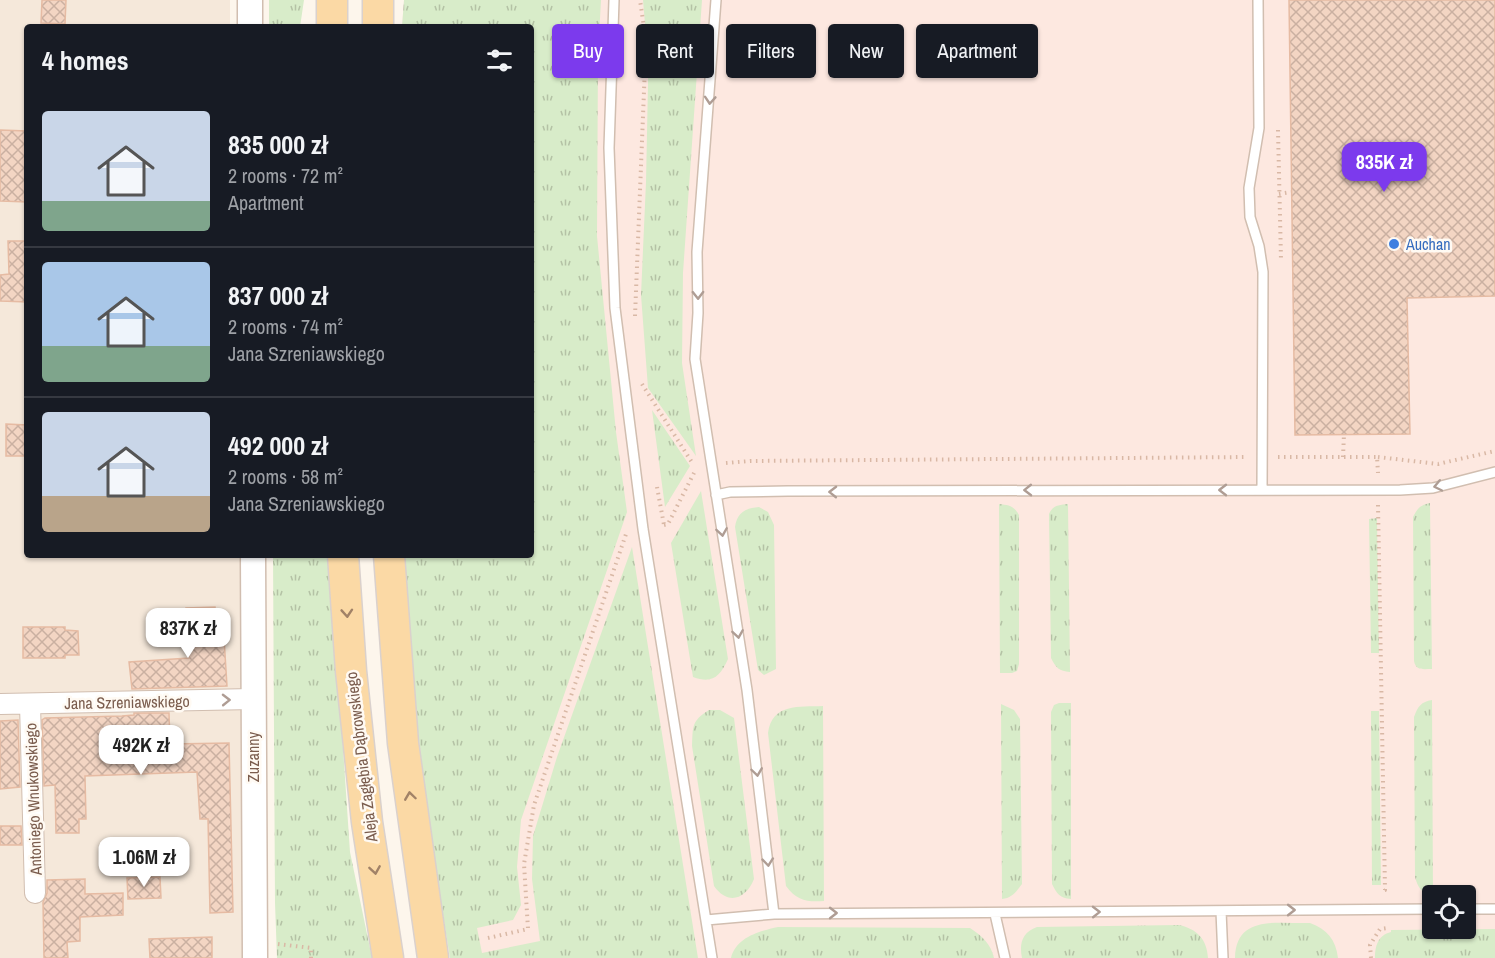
<!DOCTYPE html>
<html lang="en">
<head>
<meta charset="utf-8">
<style>
  body { margin:0; font-family:"Archivo Narrow",sans-serif; background:#242831; color:#f1f3f6; height:100vh; display:flex; flex-direction:column; font-size:22px; white-space:nowrap }
  * { box-sizing:border-box; margin:0 }
  p { font-size:20px; color:#9ea1a6 }
  .icon { flex:none; width:33px; height:33px; fill:none; stroke:currentColor; stroke-width:2; stroke-linecap:round; stroke-linejoin:round }
  .map { position:relative; flex:1; overflow:hidden }
  .drawer { position:absolute; left:24px; top:24px; width:510px; height:534px; display:flex; flex-direction:column; background:#171b24; border-radius:6px; box-shadow:0 2px 4px #0004 }
  .drawer>* { flex:none }
  .banner { position:absolute; left:552px; top:24px; width:570px; height:54px; display:flex; gap:12px }
  .controls { position:absolute; left:1422px; top:885px; display:grid; gap:12px }
  .controls a { display:grid; place-items:center; width:54px; height:54px; border-radius:6px; background:#171b24; box-shadow:0 2px 4px #0004; font-size:30px }
  .price { position:absolute; translate:-50% -51px; padding:0 14px; border-radius:12px; background:#fff; color:#222; font-size:20px; line-height:39px; filter:drop-shadow(0 2px 3px #0008) }
  .price::after { content:''; position:absolute; left:50%; top:36px; width:18px; height:14px; margin-left:-9px; background:inherit; clip-path:polygon(0 0,100% 0,50% 100%) }
  .price.selected { background:#7c3aed; color:#fff }
  ul { padding:0; list-style:none }
  li { display:flex; align-items:center; gap:18px; height:150px; padding:0 18px }
  li+li { border-top:2px solid #363941 }
  li span { display:grid; place-items:center; flex:none; width:168px; height:120px; border-radius:6px; color:#555 }
  li>.icon { margin-inline-start:auto }
  span .icon { width:72px; height:72px; fill:#fffc; stroke-width:1 }
  li b { font-size:26px }
  h2 { display:flex; justify-content:space-between; align-items:center; height:72px; padding:0 18px; font-size:26px }
  .tag { padding:0 21px; border-radius:6px; background:#171b24; box-shadow:0 2px 4px #0004; font-size:21px; line-height:54px }
  .tag.selected { background:#7c3aed; color:#fff }
  .map>svg:first-child { display:block }
  .residential { fill:#f5e8da }
  .commercial { fill:#fde8e0; fill-rule:evenodd }
  .grass { fill:url(#grass-tufts) }
  .building { fill:url(#building-cross-hatch); stroke:#e6bba3; stroke-width:1.5 }
  .lines { fill:none; stroke-linecap:round; stroke-linejoin:round }
  .service-casing { stroke:#d1beb0; stroke-width:12 }
  .minor-casing { stroke:#d1beb0; stroke-width:22 }
  .tertiary-casing { stroke:#d1beb0; stroke-width:27 }
  .primary-casing { stroke:#dad1cd; stroke-width:33 }
  .path { stroke:#d9b8a5; stroke-width:4; stroke-dasharray:1.5 4.5; stroke-linecap:butt }
  .service { stroke:#fff; stroke-width:9 }
  .minor { stroke:#fff; stroke-width:20 }
  .tertiary { stroke:#fff; stroke-width:24 }
  .primary { stroke:#fbd9a5; stroke-width:30 }
  .oneway { stroke:#af9d94 }
  .oneway2 { stroke:#a18267 }
  .shop-dot { fill:#3f7fe0; stroke:#fffaf3; stroke-width:2 }
  .labels { text-anchor:middle; dominant-baseline:central; stroke-width:5; stroke-linejoin:round; paint-order:stroke }
  .shop-label { font-size:16px; fill:#366cbe; stroke:#fffaf3; text-anchor:start }
  .street-label { font-size:16px; fill:#7a5c4d; stroke:#fffaf3 }
</style>
</head>
<body>
<div class="map">
<svg width="1495" height="958" viewBox="0 0 1495 958">
  <defs>
    <pattern id="grass-tufts" width="24" height="20" patternUnits="userSpaceOnUse" patternTransform="scale(1.5)"><rect width="24" height="20" fill="#d8ecc9"/><path d="M3 7l-1-3M5 7V3M7 7l1-3M15 17l-1-3M17 17v-4M19 17l1-3" fill="none" stroke="#b4c2a5"/></pattern>
    <pattern id="building-cross-hatch" width="8" height="8" patternUnits="userSpaceOnUse" patternTransform="scale(1.5)"><rect width="8" height="8" fill="#f3d5c3"/><path d="M0 0l8 8M0 8l8-8" fill="none" stroke="#cab0a1"/></pattern>
  </defs>
  <rect width="100%" height="100%" fill="#fdf6ec"/>
  <path class="residential" d="M0 0H230V27H27V555H240L244 958H0Z"/>
  <path class="commercial" d="M404 0H1495V958H450L432 845 411 676 531 555V27H402ZM1432 896H1466V928H1432Z"/>
  <path class="grass" d="M269 0H304L300 27H269Z
    M404 0H601L598 55 597 236 616 432 627 512 521 820 517 867 521 905 513 920 477 928 482 953 540 941 532 879 533 836 557 757 632 547 698 958H450L432 845 411 676 404 555H531V27H402Z
    M643 0H702L683 273 682 363 696 456 648 388 641 295 646 182 649 34 645 24Z
    M652 410 690 466 665 507Z
    M701 491 728 659C720 677 712 684 693 677L671 543Z
    M1430 503 1432 669C1423 669 1416 671 1414 661L1413 517C1417 509 1420 505 1430 503Z
    M999 504C1009 505 1014 506 1019 515V664L1017 671 1012 673H1000Z
    M1068 504 1070 672C1059 671 1056 668 1051 658L1049 514C1053 505 1059 505 1068 504Z
    M759 507 768 512 774 525 776 669 764 675 758 670 735 527C737 513 745 508 759 507Z
    M1377 518 1379 653H1371L1369 519Z
    M273 555H330L350 852 372 958H277L275 903Z
    M1432 700 1433 895 1432 896C1421 892 1418 888 1415 877L1414 717C1418 706 1421 702 1432 700Z
    M1059 703H1071V899C1060 898 1057 894 1052 884L1051 712 1054 705Z
    M1001 704 1014 710 1020 719 1022 884C1016 892 1012 898 1002 899Z
    M823 706 824 901C807 902 797 901 786 886L768 733C772 703 799 707 823 706Z
    M709 710H720L734 718 754 879C746 899 728 906 714 886L692 746C693 727 691 721 709 710Z
    M1371 711H1379L1381 885H1372Z
    M1310 923C1327 929 1336 940 1338 958H1235C1236 914 1278 924 1310 923Z
    M1179 925C1197 929 1207 939 1208 958H1022C1019 944 1022 932 1037 927Z
    M778 927 970 928C982 936 991 944 994 958H731C736 937 760 931 778 927Z
    M1495 929V958H1375C1375 946 1378 935 1391 932V930Z"/>
  <path class="building" d="M42 0H66L65 24 41 23Z
    M1289 0H1495V296L1407 298 1410 434 1295 435Z
    M0 130 27 131V202L0 201Z
    M8 241H27V302L0 301V275L9 274Z
    M6 424 27 425V456H6Z
    M215 607V638H224L227 686 132 689 129 662 189 658 186 608Z
    M23 627H65V630L78 631 79 655H65V658H23Z
    M134 713H169L170 744 229 743 233 912 210 913 208 819H200L197 772 85 776 86 819H79V833H56L55 785 44 786 42 720 45 718 122 716 134 715Z
    M18 720 20 787 0 789V721Z
    M0 826H21L22 845H0Z
    M160 877 161 898 128 899 127 878Z
    M85 879V894L123 893V915L80 917V941L67 942 68 958H44L43 902 47 893V880Z
    M212 937V958H150L149 939Z"/>
  <g class="lines">
    <defs>
      <path id="service" d="M614 0 609 148 615 308 643 529 712 958
        M716 0 697 252 698 313 695 359 747 690 774 914
        M1258 0 1259 128 1249 188 1250 217 1259 246 1263 272 1262 490
        M716 495 730 492 788 491 1400 490 1433 488 1495 472
        M1466 909H1495
        M1221 911 1223 958
        M995 914 1005 958
        M706 920 774 914 1432 909"/>
      <path id="minor" d="M0 704 253 699
        M30 704 35 893"/>
      <path id="tertiary" d="M250 0V27
        M253 555 255 958"/>
      <path id="primary" d="M332 0V27
        M378 0V27
        M343 555 351 671 367 822 388 958
        M389 555 403 743 433 958"/>
    </defs>
    <use href="#service" class="service-casing"/>
    <use href="#minor" class="minor-casing"/>
    <use href="#tertiary" class="tertiary-casing"/>
    <use href="#primary" class="primary-casing"/>
    <path class="path" d="M1278 130 1281 260
      M1279 194 1291 192
      M635 316 646 41 640 0
      M642 384 693 464
      M1278 457H1377L1378 473
      M1343 457 1344 434
      M1378 457 1438 464 1495 451
      M726 463 750 461 1247 457
      M657 487 664 525
      M1378 505 1385 890 1382 891
      M664 525 668 524 696 469
      M488 938 528 929 524 864 534 805 626 534
      M278 944 311 948V958
      M1371 958 1370 945 1380 929 1387 928"/>
    <use href="#service" class="service"/>
    <use href="#minor" class="minor"/>
    <use href="#tertiary" class="tertiary"/>
    <use href="#primary" class="primary"/>
  </g>
  <defs><path id="oneway-chevron" d="M-2-3.5L2.5 0L-2 3.5" fill="none" stroke-width="1.6" stroke-linecap="round" stroke-linejoin="round" transform="scale(1.5)"/></defs>
  <g class="oneway">
    <use href="#oneway-chevron" transform="translate(710 100) rotate(94)"/>
    <use href="#oneway-chevron" transform="translate(698 295) rotate(89)"/>
    <use href="#oneway-chevron" transform="translate(1438 486) rotate(168)"/>
    <use href="#oneway-chevron" transform="translate(1028 490) rotate(179)"/>
    <use href="#oneway-chevron" transform="translate(1223 490) rotate(180)"/>
    <use href="#oneway-chevron" transform="translate(833 492) rotate(-179)"/>
    <use href="#oneway-chevron" transform="translate(722 532) rotate(81)"/>
    <use href="#oneway-chevron" transform="translate(738 634) rotate(81)"/>
    <use href="#oneway-chevron" transform="translate(226 700) rotate(-1)"/>
    <use href="#oneway-chevron" transform="translate(757 772) rotate(82)"/>
    <use href="#oneway-chevron" transform="translate(768 862) rotate(84)"/>
    <use href="#oneway-chevron" transform="translate(1291 910)"/>
    <use href="#oneway-chevron" transform="translate(1096 912) rotate(-1)"/>
    <use href="#oneway-chevron" transform="translate(833 913)"/>
  </g>
  <g class="oneway2">
    <use href="#oneway-chevron" transform="translate(347 613) rotate(86)"/>
    <use href="#oneway-chevron" transform="translate(410 796) rotate(-98)"/>
    <use href="#oneway-chevron" transform="translate(375 870) rotate(81)"/>
  </g>
  <circle class="shop-dot" cx="1394" cy="244" r="6"/>
  <g class="labels">
    <g class="shop-label">
      <text x="1406" y="244">Auchan</text>
    </g>
    <g class="street-label">
      <text transform="translate(127 702) rotate(-1)">Jana Szreniawskiego</text>
      <text transform="translate(253 757) rotate(-90)">Zuzanny</text>
      <text transform="translate(361 757) rotate(-97)">Aleja Zagłębia Dąbrowskiego</text>
      <text transform="translate(33 799) rotate(-92)">Antoniego Wnukowskiego</text>
    </g>
  </g>
</svg>
<div class="controls">
<a><svg class="icon" aria-label="locate" viewBox="0 0 24 24"><circle cx="12" cy="12" r="6"/><path d="M12 2v4M12 18v4M2 12h4M18 12h4"/></svg></a>
</div>
<b class="price selected" style="left:1384px;top:193px">835K zł</b>
<b class="price" style="left:188px;top:659px">837K zł</b>
<b class="price" style="left:141px;top:776px">492K zł</b>
<b class="price" style="left:144px;top:888px">1.06M zł</b>
<div class="banner">
<a class="tag selected">Buy</a>
<a class="tag">Rent</a>
<a class="tag">Filters</a>
<a class="tag">New</a>
<a class="tag">Apartment</a>
</div>
<section class="drawer">
<h2>4 homes<svg class="icon" aria-label="filters" viewBox="0 0 24 24"><path d="M4 7h16M4 17h16"/><circle cx="9" cy="7" r="2"/><circle cx="15" cy="17" r="2"/></svg></h2>
<ul>
<li><span style="background:linear-gradient(#c9d6e8 75%,#7fa58c 0)"><svg class="icon" aria-label="home" viewBox="0 0 24 24"><path d="M3 11l9-7 9 7M6 9v11h12V9"/></svg></span><div><b>835 000 zł</b><p>2 rooms · 72 m²</p><p>Apartment</p></div></li>
<li><span style="background:linear-gradient(#a9c7e8 70%,#7fa58c 0)"><svg class="icon" aria-label="home" viewBox="0 0 24 24"><path d="M3 11l9-7 9 7M6 9v11h12V9"/></svg></span><div><b>837 000 zł</b><p>2 rooms · 74 m²</p><p>Jana Szreniawskiego</p></div></li>
<li><span style="background:linear-gradient(#c9d6e8 70%,#b9a48a 0)"><svg class="icon" aria-label="home" viewBox="0 0 24 24"><path d="M3 11l9-7 9 7M6 9v11h12V9"/></svg></span><div><b>492 000 zł</b><p>2 rooms · 58 m²</p><p>Jana Szreniawskiego</p></div></li>
</ul>
</section>
</div>
</body>
</html>
